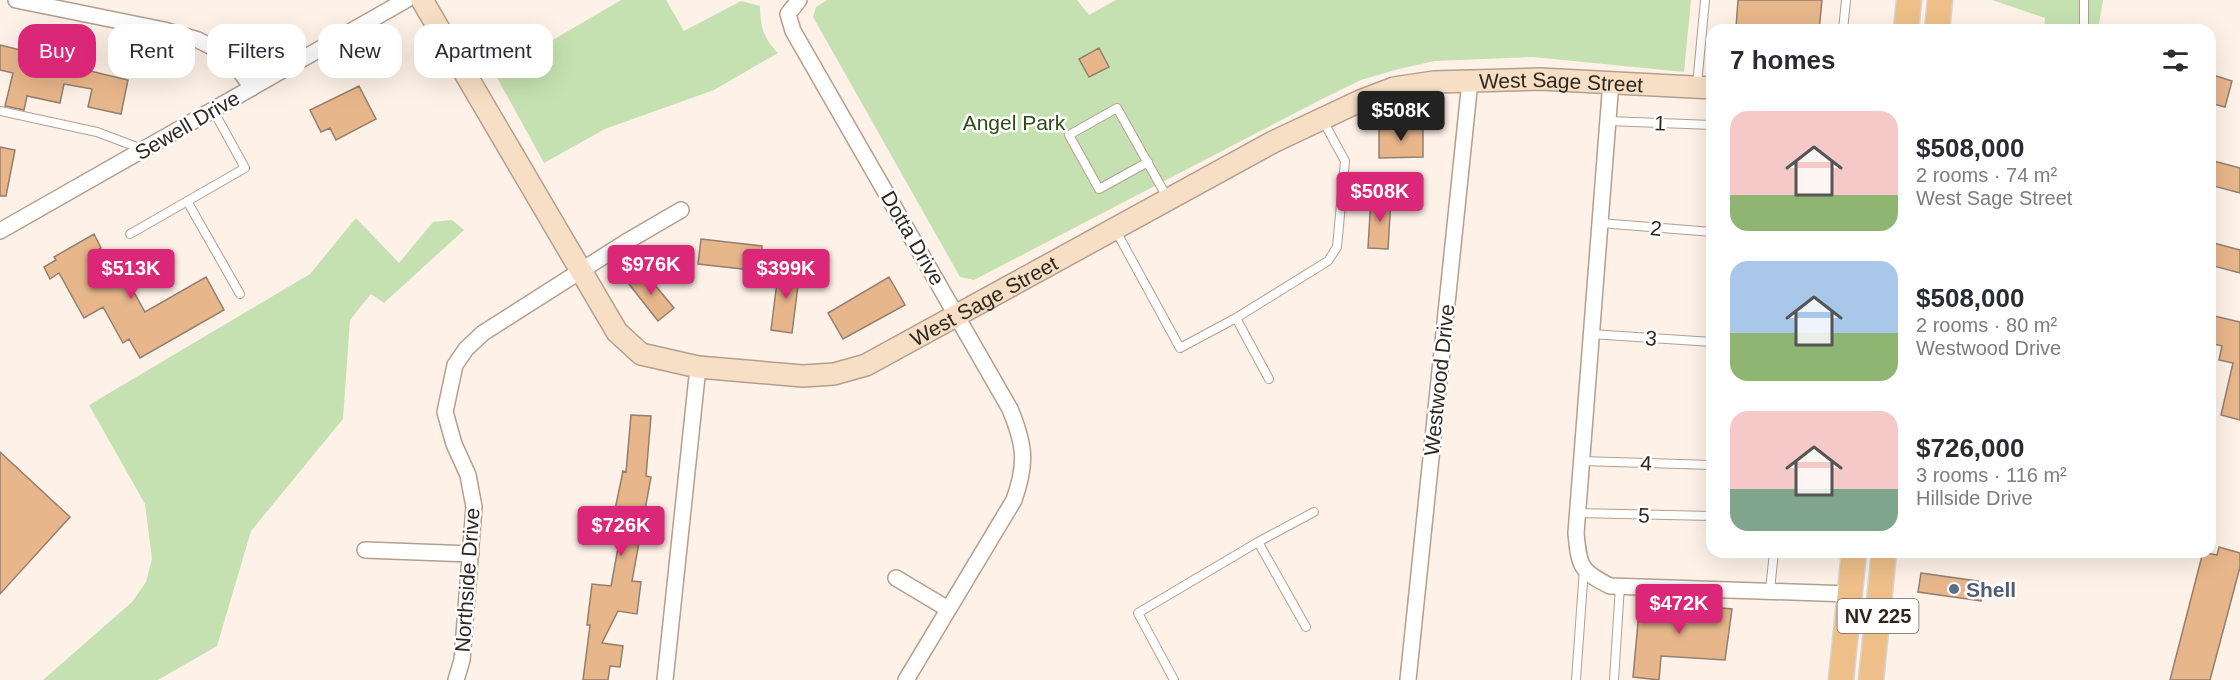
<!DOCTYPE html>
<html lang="en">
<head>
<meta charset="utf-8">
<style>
  body { margin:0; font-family:Helvetica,sans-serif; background:#f7f7f7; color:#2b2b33; height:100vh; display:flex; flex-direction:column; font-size:22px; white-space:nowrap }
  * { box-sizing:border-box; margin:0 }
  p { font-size:20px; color:#7c7c81 }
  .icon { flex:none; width:33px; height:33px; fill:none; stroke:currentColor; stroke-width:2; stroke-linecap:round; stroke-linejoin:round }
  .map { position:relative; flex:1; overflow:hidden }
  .drawer { position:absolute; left:1706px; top:24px; width:510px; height:534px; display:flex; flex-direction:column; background:#fff; border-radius:18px; box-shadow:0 6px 24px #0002 }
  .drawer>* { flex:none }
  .top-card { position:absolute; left:18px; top:24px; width:570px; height:54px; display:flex; gap:12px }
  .price { position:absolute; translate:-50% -51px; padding:0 14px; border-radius:6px; background:#db2777; color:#fff; font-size:20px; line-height:39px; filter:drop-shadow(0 2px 3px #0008) }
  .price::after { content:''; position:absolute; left:50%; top:36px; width:18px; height:14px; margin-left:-9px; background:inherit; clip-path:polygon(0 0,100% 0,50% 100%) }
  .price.selected { background:#222; color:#fff }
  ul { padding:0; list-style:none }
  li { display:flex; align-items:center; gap:18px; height:150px; padding:0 24px }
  li span { display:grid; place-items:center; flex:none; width:168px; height:120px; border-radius:18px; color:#555 }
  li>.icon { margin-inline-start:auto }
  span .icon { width:72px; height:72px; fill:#fffc; stroke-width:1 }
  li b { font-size:26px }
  h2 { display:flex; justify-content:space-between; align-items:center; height:72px; padding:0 24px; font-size:26px }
  .pill { padding:0 21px; border-radius:18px; background:#fff; box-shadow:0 6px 24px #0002; font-size:21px; line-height:54px }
  .pill.selected { background:#db2777; color:#fff }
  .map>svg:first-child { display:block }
  .green { fill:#c5e1b1 }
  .building { fill:#e8b68b; stroke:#927f6f; stroke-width:1.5 }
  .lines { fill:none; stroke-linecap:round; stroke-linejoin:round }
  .lane-casing { stroke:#b39f8f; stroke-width:10 }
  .street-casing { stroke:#b39f8f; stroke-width:18 }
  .secondary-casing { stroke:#b39f8f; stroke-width:24 }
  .primary-casing { stroke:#d5d4d2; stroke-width:27 }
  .lane { stroke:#fff; stroke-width:8 }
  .street { stroke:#fff; stroke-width:15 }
  .secondary { stroke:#f6dfc4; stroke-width:21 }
  .primary { stroke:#eebf89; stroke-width:24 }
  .service-dot { fill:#5c6f8a; stroke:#fff; stroke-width:2 }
  .labels { text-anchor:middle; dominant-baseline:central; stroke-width:5; stroke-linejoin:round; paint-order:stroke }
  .shield { fill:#fff; stroke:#6d6863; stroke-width:1.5 }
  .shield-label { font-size:20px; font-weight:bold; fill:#2f2720 }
  .street-label { font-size:21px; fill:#2f2720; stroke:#fff }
  .park-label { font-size:21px; fill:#2e4b13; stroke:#fff }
  .service-label { font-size:21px; font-weight:bold; fill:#4e5e75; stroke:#fff; text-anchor:start }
</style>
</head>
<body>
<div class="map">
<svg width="2240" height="680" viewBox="0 0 2240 680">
  <rect width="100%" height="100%" fill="#fef1e7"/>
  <path class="green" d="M621 0H666L684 31 741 1 760 6C760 26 764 39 778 53L714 90 605 129 544 163 495 74Z
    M827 0H1077L1089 15 1116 0H1691L1684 72 1533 57 1435 61 1399 69 1361 80 1322 99 974 280 960 277 813 17 816 7Z
    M1992 0H2103L2098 30H2044L2045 18Z
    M356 218 399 263 433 222 452 220 464 230 384 303 371 294 350 320 343 419 251 531 217 646 158 680H43L132 602 146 582 152 559 145 504 89 405 310 274Z"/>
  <path class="building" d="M1738 0H1822L1819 30H1773L1736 27Z
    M0 45 37 54 35 62 65 68 67 60 87 64 86 70 128 80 121 114 88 107 92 89 64 84 60 103 27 96 24 110 5 106 13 73 0 70Z
    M1099 48 1109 67 1089 77 1079 59Z
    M2210 74 2232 81 2225 107 2210 103Z
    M359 86 376 119 336 140 330 128 321 132 310 110Z
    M1379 127H1423V157L1379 158Z
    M0 147 15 150 6 196H0Z
    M2210 160 2240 168V193L2210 185Z
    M1371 197 1391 198 1388 249 1368 248Z
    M94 234 101 248 91 254 105 279 121 269 145 312 206 277 224 310 140 358 129 339 123 343 103 307 84 318 59 273 50 279 44 267 56 260 54 257Z
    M701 239 762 246 760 271 698 264Z
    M2210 242 2240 250V273L2210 265Z
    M779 266 800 269 792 333 771 330Z
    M644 272 674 308 658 321 629 284Z
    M889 277 905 305 843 339 828 313Z
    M2210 315 2240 322V420L2221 415 2233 363 2219 360 2222 346 2210 343Z
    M631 415 651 416 646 476 651 477 632 581 641 582 637 614 618 611 602 643 623 646 620 667 610 666 608 680H583L590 625H587L592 584 611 586 623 521 613 519 623 471 626 472Z
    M0 452 70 517 0 594Z
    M2219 547 2240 553V567L2210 680H2170L2203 552 2217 555Z
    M1921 573 1984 582 1981 601 1918 592Z
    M1640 601 1732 609 1725 660 1661 656 1659 680 1633 677Z"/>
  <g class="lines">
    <defs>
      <path id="lane" d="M1843 30 1846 0
        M2084 30V0
        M1697 85 1705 0
        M0 111 97 132 142 149
        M1608 121 1712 125
        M1148 162 1099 189 1069 135 1117 108 1168 199
        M187 201 240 294
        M1600 223 1712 232
        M1116 231 1180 348 1236 318 1328 261 1337 247 1345 161 1322 119
        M130 234 245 168 213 110
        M1236 318 1269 379
        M1591 334 1712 342
        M1581 461 1712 465
        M1577 513 1712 516
        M1770 590 1774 552
        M1306 627 1258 542 1314 512
        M1174 680 1138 613 1258 542
        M1576 680 1584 568
        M1614 680 1620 586"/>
      <path id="street" d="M16 0 164 30 198 40 216 49 235 64 252 88
        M799 0 788 14 793 31 1010 409C1025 445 1027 463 1014 500L906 680
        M1611 81 1576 533C1579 566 1580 571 1610 586L1850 594
        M0 231 406 0
        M365 550 471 554
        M896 578 948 609
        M456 680 462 660 474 507 468 475 454 444 445 412 455 365 466 349 483 333 626 242 681 210
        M665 680 698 367
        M1408 680 1470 81"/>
      <g id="secondary">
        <path id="s1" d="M422 0 617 332 641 354 698 367 803 376 834 374 866 365 1273 142 1360 101 1394 88 1434 82 1540 79 1712 88"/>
      </g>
      <path id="primary" d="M1906 30 1909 0
        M1937 30 1940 0
        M1841 680 1854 552
        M1871 680 1884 552"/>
    </defs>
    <use href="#lane" class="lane-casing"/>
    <use href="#street" class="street-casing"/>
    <use href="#secondary" class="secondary-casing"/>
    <use href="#primary" class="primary-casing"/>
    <use href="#lane" class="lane"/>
    <use href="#street" class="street"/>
    <use href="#secondary" class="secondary"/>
    <use href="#primary" class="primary"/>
  </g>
  <circle class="service-dot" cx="1954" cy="589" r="6"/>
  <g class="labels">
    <rect class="shield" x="1837.5" y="599" width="81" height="34" rx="4.5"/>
    <g class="shield-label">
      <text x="1878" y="616">NV 225</text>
    </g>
    <g class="street-label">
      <text stroke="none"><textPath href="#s1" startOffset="1410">West Sage Street</textPath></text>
      <text transform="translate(1660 123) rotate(2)">1</text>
      <text transform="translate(187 125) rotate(-30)">Sewell Drive</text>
      <text transform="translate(1656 228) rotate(5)">2</text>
      <text transform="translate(913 238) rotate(60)">Dotta Drive</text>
      <text stroke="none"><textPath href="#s1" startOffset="780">West Sage Street</textPath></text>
      <text transform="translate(1651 338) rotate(4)">3</text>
      <text transform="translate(1439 380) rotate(-84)">Westwood Drive</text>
      <text transform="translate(1646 463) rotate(2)">4</text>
      <text transform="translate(1644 515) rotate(1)">5</text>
      <text transform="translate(467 580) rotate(-86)">Northside Drive</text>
    </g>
    <g class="park-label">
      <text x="1014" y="122">Angel Park</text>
    </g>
    <g class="service-label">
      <text x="1966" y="589">Shell</text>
    </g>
  </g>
</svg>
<b class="price selected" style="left:1401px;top:142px">$508K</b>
<b class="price" style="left:1380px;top:223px">$508K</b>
<b class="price" style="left:651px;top:296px">$976K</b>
<b class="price" style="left:131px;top:300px">$513K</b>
<b class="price" style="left:786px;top:300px">$399K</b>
<b class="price" style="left:621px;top:557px">$726K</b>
<b class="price" style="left:1679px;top:635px">$472K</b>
<div class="top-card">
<a class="pill selected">Buy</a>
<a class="pill">Rent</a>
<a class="pill">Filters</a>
<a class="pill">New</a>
<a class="pill">Apartment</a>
</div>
<section class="drawer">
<h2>7 homes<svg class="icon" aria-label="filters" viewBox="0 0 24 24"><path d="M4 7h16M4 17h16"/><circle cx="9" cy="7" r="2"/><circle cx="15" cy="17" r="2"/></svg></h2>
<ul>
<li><span style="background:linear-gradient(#f6c9c9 70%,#8fb573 0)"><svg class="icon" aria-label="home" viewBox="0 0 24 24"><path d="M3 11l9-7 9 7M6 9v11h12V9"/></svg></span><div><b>$508,000</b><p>2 rooms · 74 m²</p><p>West Sage Street</p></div></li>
<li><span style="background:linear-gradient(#a9c7e8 60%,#8fb573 0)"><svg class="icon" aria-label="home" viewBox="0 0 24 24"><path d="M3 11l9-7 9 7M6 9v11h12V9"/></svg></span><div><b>$508,000</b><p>2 rooms · 80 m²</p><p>Westwood Drive</p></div></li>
<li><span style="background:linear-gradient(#f6c9c9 65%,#7fa58c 0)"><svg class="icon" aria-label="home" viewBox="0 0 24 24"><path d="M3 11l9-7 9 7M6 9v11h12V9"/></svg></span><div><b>$726,000</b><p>3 rooms · 116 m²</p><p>Hillside Drive</p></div></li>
</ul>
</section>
</div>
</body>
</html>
